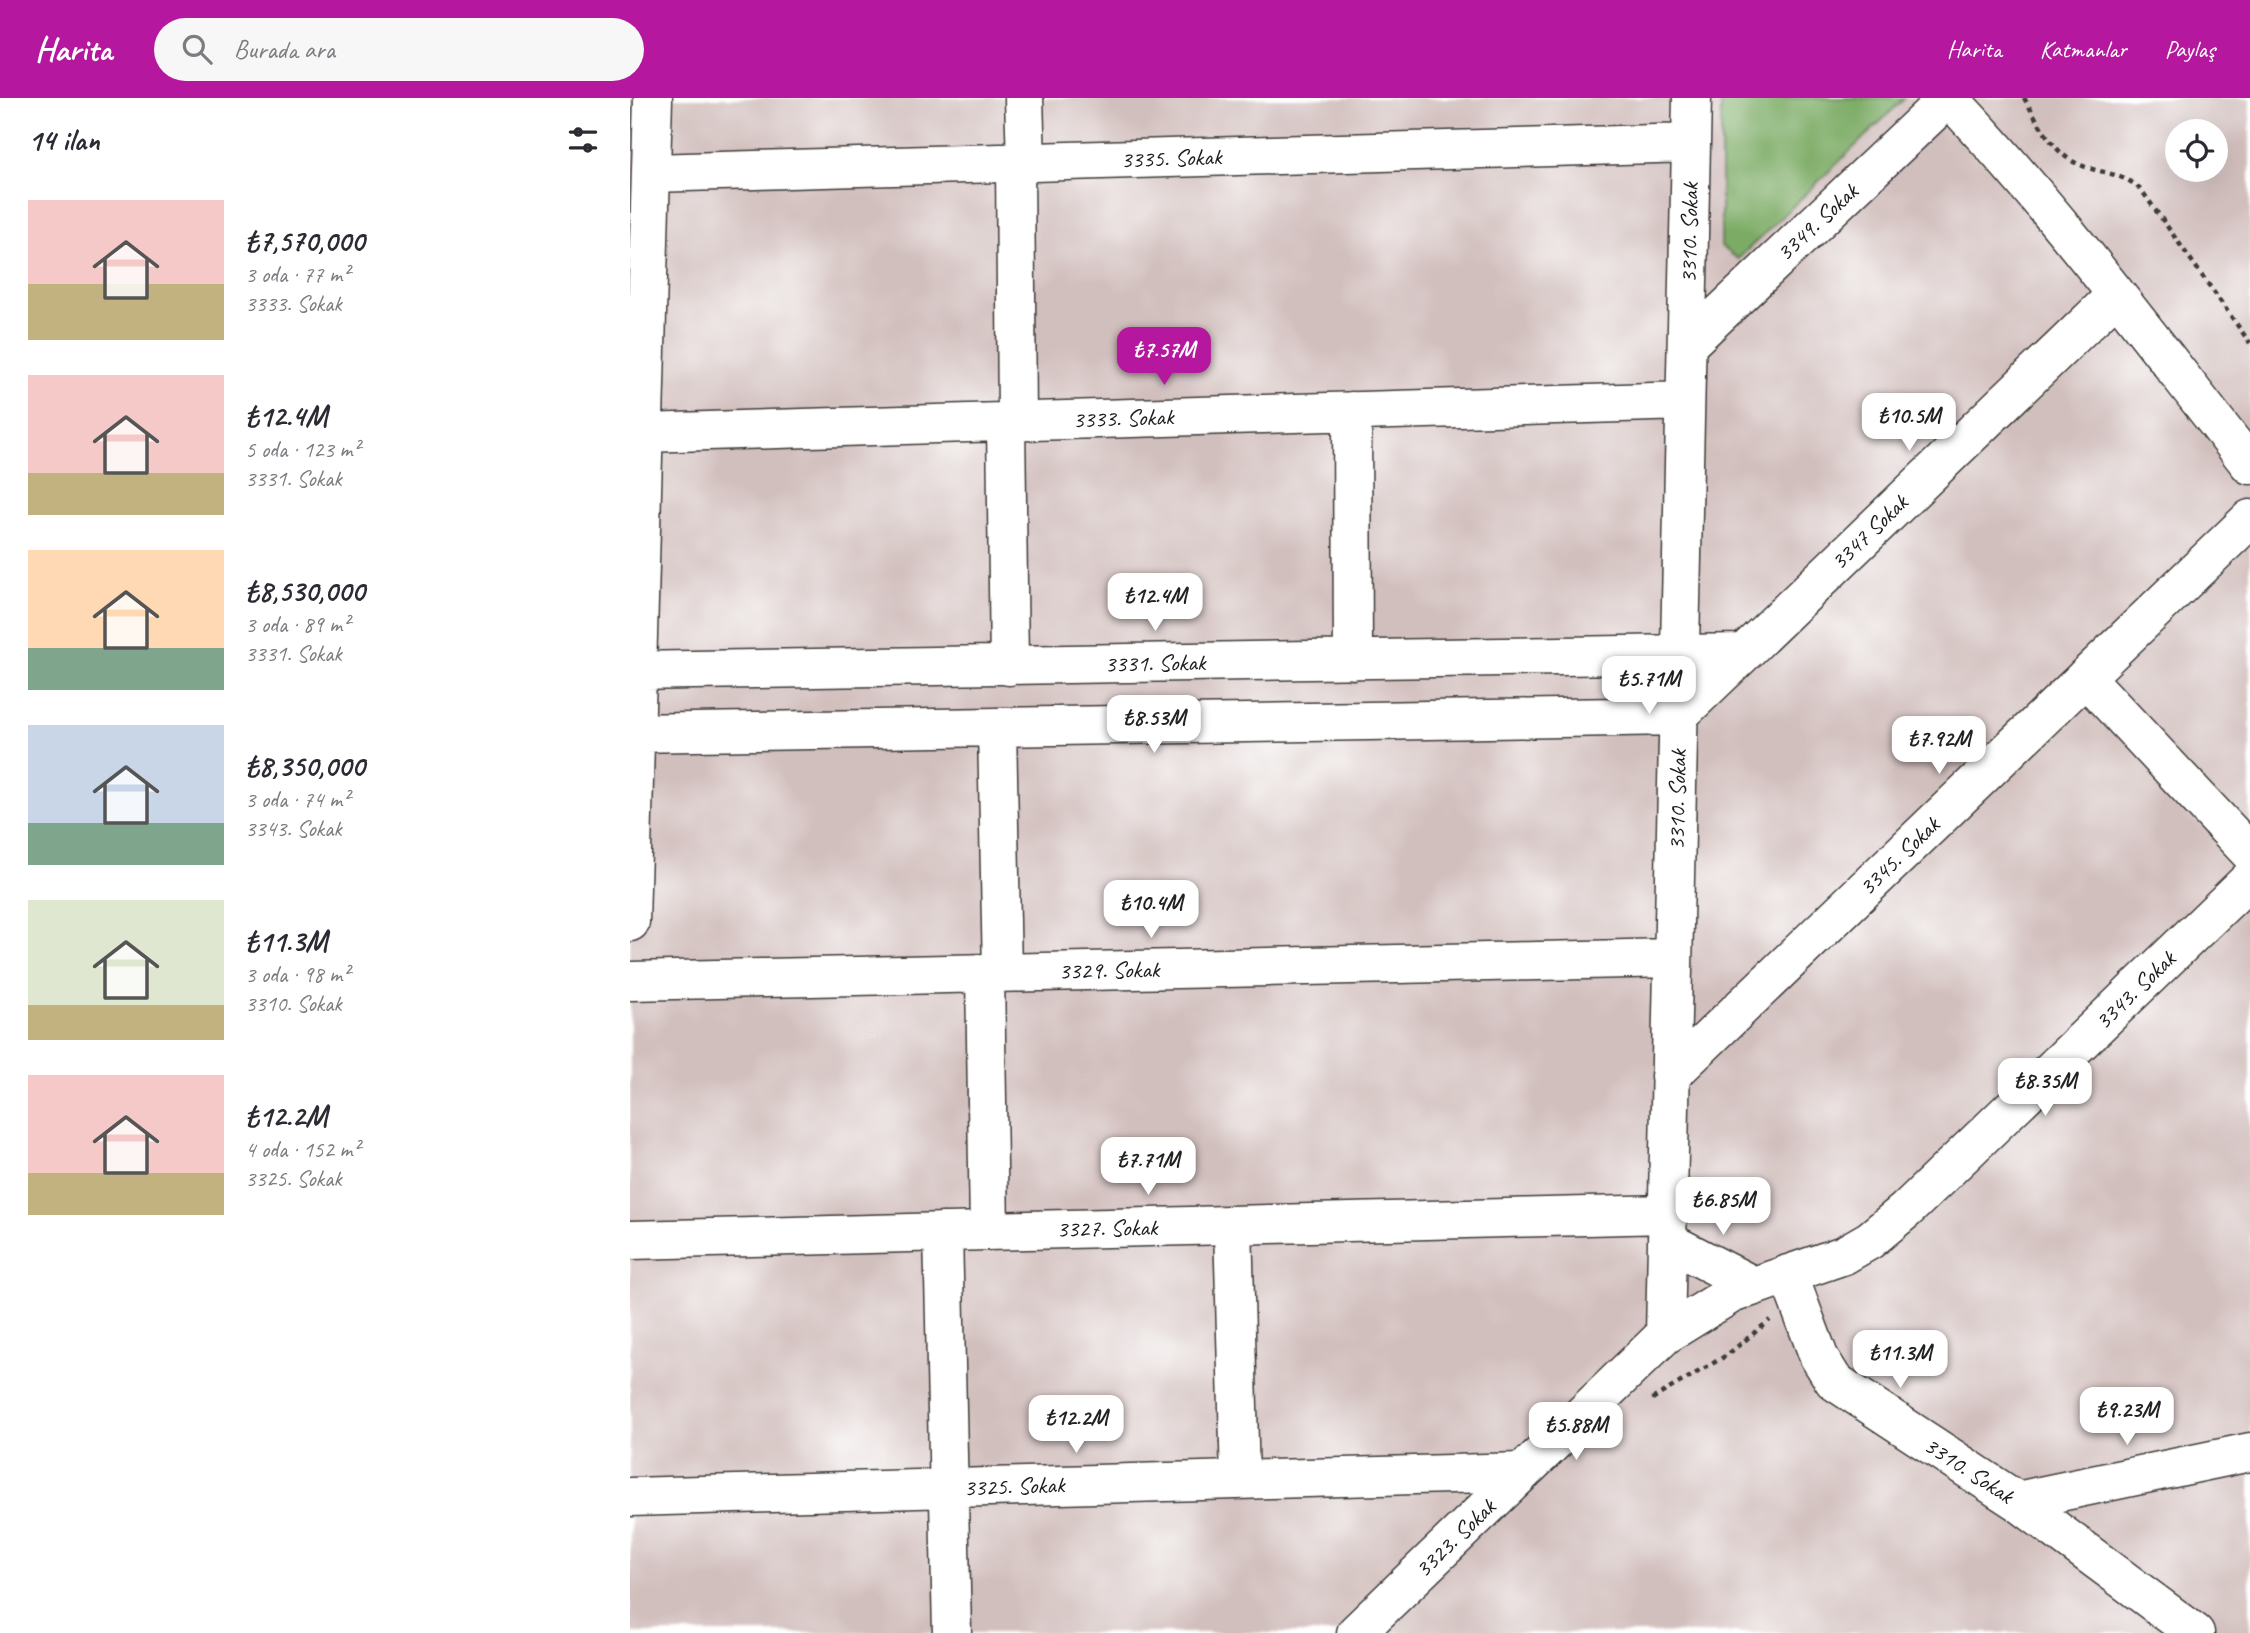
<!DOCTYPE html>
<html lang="tr">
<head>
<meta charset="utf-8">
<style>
  body { margin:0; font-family:Caveat,sans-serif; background:#f7f7f7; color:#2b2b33; height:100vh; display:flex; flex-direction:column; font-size:26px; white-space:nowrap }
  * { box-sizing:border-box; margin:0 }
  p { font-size:23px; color:#7c7c81 }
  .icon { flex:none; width:38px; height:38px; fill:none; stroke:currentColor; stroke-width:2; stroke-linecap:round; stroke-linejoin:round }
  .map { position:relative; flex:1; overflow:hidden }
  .drawer { display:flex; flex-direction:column; background:#fff; width:630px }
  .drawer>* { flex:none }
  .buttons { position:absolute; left:1535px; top:21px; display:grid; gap:14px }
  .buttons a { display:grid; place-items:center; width:63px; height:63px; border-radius:50%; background:#fff; box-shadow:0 7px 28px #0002; font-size:35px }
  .price { position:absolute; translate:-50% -60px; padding:0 16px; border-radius:14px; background:#fff; color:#222; font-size:23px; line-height:46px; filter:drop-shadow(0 2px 4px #0008) }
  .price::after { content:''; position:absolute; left:50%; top:42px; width:21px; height:16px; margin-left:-10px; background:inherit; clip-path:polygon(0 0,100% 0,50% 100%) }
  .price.selected { background:#b5179e; color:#fff }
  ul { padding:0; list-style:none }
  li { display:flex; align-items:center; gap:21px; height:175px; padding:0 28px }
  li span { display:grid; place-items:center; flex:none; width:196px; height:140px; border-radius:0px; color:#555 }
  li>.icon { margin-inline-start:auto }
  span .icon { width:84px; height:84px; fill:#fffc; stroke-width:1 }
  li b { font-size:30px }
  h2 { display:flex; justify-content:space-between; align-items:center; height:84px; padding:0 28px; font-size:30px }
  header { display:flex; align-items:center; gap:42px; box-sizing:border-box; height:98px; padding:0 35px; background:#b5179e; color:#fff }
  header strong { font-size:33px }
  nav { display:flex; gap:38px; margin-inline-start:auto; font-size:24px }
  .search { width:490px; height:63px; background:#f7f7f7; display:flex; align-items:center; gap:18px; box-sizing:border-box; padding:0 24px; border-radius:38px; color:#7c7c81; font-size:26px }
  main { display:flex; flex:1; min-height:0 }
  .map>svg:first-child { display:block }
  .industrial { fill:#d1bfbd; fill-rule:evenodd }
  .forest { fill:#7cab65; stroke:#4c6440; stroke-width:2 }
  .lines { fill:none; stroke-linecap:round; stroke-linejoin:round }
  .minor-casing { stroke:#3d3b38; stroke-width:41 }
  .path { stroke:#3d3b38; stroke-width:4.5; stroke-dasharray:5 5; stroke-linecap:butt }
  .minor { stroke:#fff; stroke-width:38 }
  .labels { text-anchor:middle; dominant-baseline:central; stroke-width:7; stroke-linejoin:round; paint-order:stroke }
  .street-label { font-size:24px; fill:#1c1c1c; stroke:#fff }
</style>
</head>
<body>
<header>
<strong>Harita</strong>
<div class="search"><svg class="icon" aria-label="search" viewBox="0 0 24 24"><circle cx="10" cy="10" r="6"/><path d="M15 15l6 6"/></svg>Burada ara</div>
<nav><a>Harita</a><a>Katmanlar</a><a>Paylaş</a></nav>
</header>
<main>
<section class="drawer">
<h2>14 ilan<svg class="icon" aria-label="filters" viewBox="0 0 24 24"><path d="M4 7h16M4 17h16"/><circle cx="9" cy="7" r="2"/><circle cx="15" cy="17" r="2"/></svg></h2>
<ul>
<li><span style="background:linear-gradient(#f6c9c9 60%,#c2b280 0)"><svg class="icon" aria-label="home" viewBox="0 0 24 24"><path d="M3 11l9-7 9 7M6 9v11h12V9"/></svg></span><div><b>₺7,570,000</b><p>3 oda · 77 m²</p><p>3333. Sokak</p></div></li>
<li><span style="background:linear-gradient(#f6c9c9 70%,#c2b280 0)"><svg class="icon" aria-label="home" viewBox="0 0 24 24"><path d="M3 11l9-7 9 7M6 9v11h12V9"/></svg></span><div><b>₺12.4M</b><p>5 oda · 123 m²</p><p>3331. Sokak</p></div></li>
<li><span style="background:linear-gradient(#ffd9b3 70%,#7fa58c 0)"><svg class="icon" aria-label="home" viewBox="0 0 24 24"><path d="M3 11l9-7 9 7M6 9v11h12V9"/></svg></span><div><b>₺8,530,000</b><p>3 oda · 89 m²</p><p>3331. Sokak</p></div></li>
<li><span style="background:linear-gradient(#c9d6e8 70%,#7fa58c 0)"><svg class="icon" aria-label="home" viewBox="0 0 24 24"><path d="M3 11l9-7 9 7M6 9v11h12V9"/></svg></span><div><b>₺8,350,000</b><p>3 oda · 74 m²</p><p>3343. Sokak</p></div></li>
<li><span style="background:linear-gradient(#dfe7d0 75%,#c2b280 0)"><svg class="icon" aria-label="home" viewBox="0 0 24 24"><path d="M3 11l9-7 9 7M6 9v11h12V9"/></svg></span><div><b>₺11.3M</b><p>3 oda · 98 m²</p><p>3310. Sokak</p></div></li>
<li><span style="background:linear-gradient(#f6c9c9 70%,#c2b280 0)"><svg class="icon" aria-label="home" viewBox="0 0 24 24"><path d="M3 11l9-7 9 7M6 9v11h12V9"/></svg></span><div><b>₺12.2M</b><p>4 oda · 152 m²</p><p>3325. Sokak</p></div></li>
</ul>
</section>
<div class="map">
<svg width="1620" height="1535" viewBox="0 0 1620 1535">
  <rect width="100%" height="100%" fill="#fff"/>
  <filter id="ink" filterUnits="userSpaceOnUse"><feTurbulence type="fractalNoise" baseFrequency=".0143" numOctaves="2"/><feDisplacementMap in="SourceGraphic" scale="14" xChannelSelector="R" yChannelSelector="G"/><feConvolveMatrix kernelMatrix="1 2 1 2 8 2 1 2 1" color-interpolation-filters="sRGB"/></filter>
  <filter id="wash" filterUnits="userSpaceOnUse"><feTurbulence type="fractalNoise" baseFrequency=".00686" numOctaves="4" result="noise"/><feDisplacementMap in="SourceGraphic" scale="28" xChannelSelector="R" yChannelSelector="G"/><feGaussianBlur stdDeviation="1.57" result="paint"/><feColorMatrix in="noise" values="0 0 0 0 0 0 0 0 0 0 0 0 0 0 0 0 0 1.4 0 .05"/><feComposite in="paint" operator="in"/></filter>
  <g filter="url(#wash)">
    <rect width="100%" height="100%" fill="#f7ebd8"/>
    <path class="industrial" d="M0 0H1620V1535H0ZM1547 33H1586V72H1547Z"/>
    <path class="forest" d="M1091 0H1275L1108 161 1091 148Z"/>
  </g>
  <g filter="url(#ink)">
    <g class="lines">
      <defs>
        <path id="minor" d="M394 0 396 64
          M1319 0C1428 115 1522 243 1620 367
          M385 65 387 323
          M21 75 1061 45
          M1057 247 1318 0
          M722 313 723 562
          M376 324 379 568
          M14 335 1055 303
          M1114 555 1486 197
          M0 573 1114 555 1048 618 0 635
          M1455 579 1620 755
          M367 630 372 875
          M0 824 23 0
          M355 875 359 1133
          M0 883 1043 860
          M1040 978 1620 421
          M603 1127 610 1382
          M313 1134 322 1535
          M0 1142 1037 1116
          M1037 1143 1122 1187
          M1158 1176 1189 1259 1204 1283 1387 1403 1565 1535
          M1035 1237 1062 0
          M0 1399 893 1374
          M1387 1403 1620 1354
          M726 1535 1035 1237 1101 1196 1214 1157 1240 1142 1276 1112 1620 781"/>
      </defs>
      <use href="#minor" class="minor-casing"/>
      <path class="path" d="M1394 0C1407 21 1422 54 1446 65 1468 76 1493 73 1512 93L1620 245
        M1022 1301 1097 1257 1140 1222"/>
      <use href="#minor" class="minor"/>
    </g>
  </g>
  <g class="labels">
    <g class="street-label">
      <text transform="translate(541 60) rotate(-2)">3335. Sokak</text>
      <text transform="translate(1187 124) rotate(-43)">3349. Sokak</text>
      <text transform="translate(1059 135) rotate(-89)">3310. Sokak</text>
      <text transform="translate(493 320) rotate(-2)">3333. Sokak</text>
      <text transform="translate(1239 434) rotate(-44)">3347 Sokak</text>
      <text transform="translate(525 565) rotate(-1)">3331. Sokak</text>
      <text transform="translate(1047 702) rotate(-89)">3310. Sokak</text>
      <text transform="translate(1269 758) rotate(-44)">3345. Sokak</text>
      <text transform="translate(479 872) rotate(-1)">3329. Sokak</text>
      <text transform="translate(1505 892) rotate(-44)">3343. Sokak</text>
      <text transform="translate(477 1130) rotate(-1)">3327. Sokak</text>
      <text transform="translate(1339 1372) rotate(33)">3310. Sokak</text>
      <text transform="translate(384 1388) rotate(-2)">3325. Sokak</text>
      <text transform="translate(825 1440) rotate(-44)">3323. Sokak</text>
    </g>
  </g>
</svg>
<div class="buttons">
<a><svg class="icon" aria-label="locate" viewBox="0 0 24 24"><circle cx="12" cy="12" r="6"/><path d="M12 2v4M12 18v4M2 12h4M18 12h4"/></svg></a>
</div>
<b class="price selected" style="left:534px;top:289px">₺7.57M</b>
<b class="price" style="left:1279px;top:355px">₺10.5M</b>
<b class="price" style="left:525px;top:535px">₺12.4M</b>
<b class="price" style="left:1019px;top:618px">₺5.71M</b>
<b class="price" style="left:524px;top:657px">₺8.53M</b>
<b class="price" style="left:1309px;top:678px">₺7.92M</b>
<b class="price" style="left:521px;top:842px">₺10.4M</b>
<b class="price" style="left:1415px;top:1020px">₺8.35M</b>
<b class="price" style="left:518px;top:1099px">₺7.71M</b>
<b class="price" style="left:1093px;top:1139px">₺6.85M</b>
<b class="price" style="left:1270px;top:1292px">₺11.3M</b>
<b class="price" style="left:1497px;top:1349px">₺9.23M</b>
<b class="price" style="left:446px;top:1357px">₺12.2M</b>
<b class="price" style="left:946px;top:1364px">₺5.88M</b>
</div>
</main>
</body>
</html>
